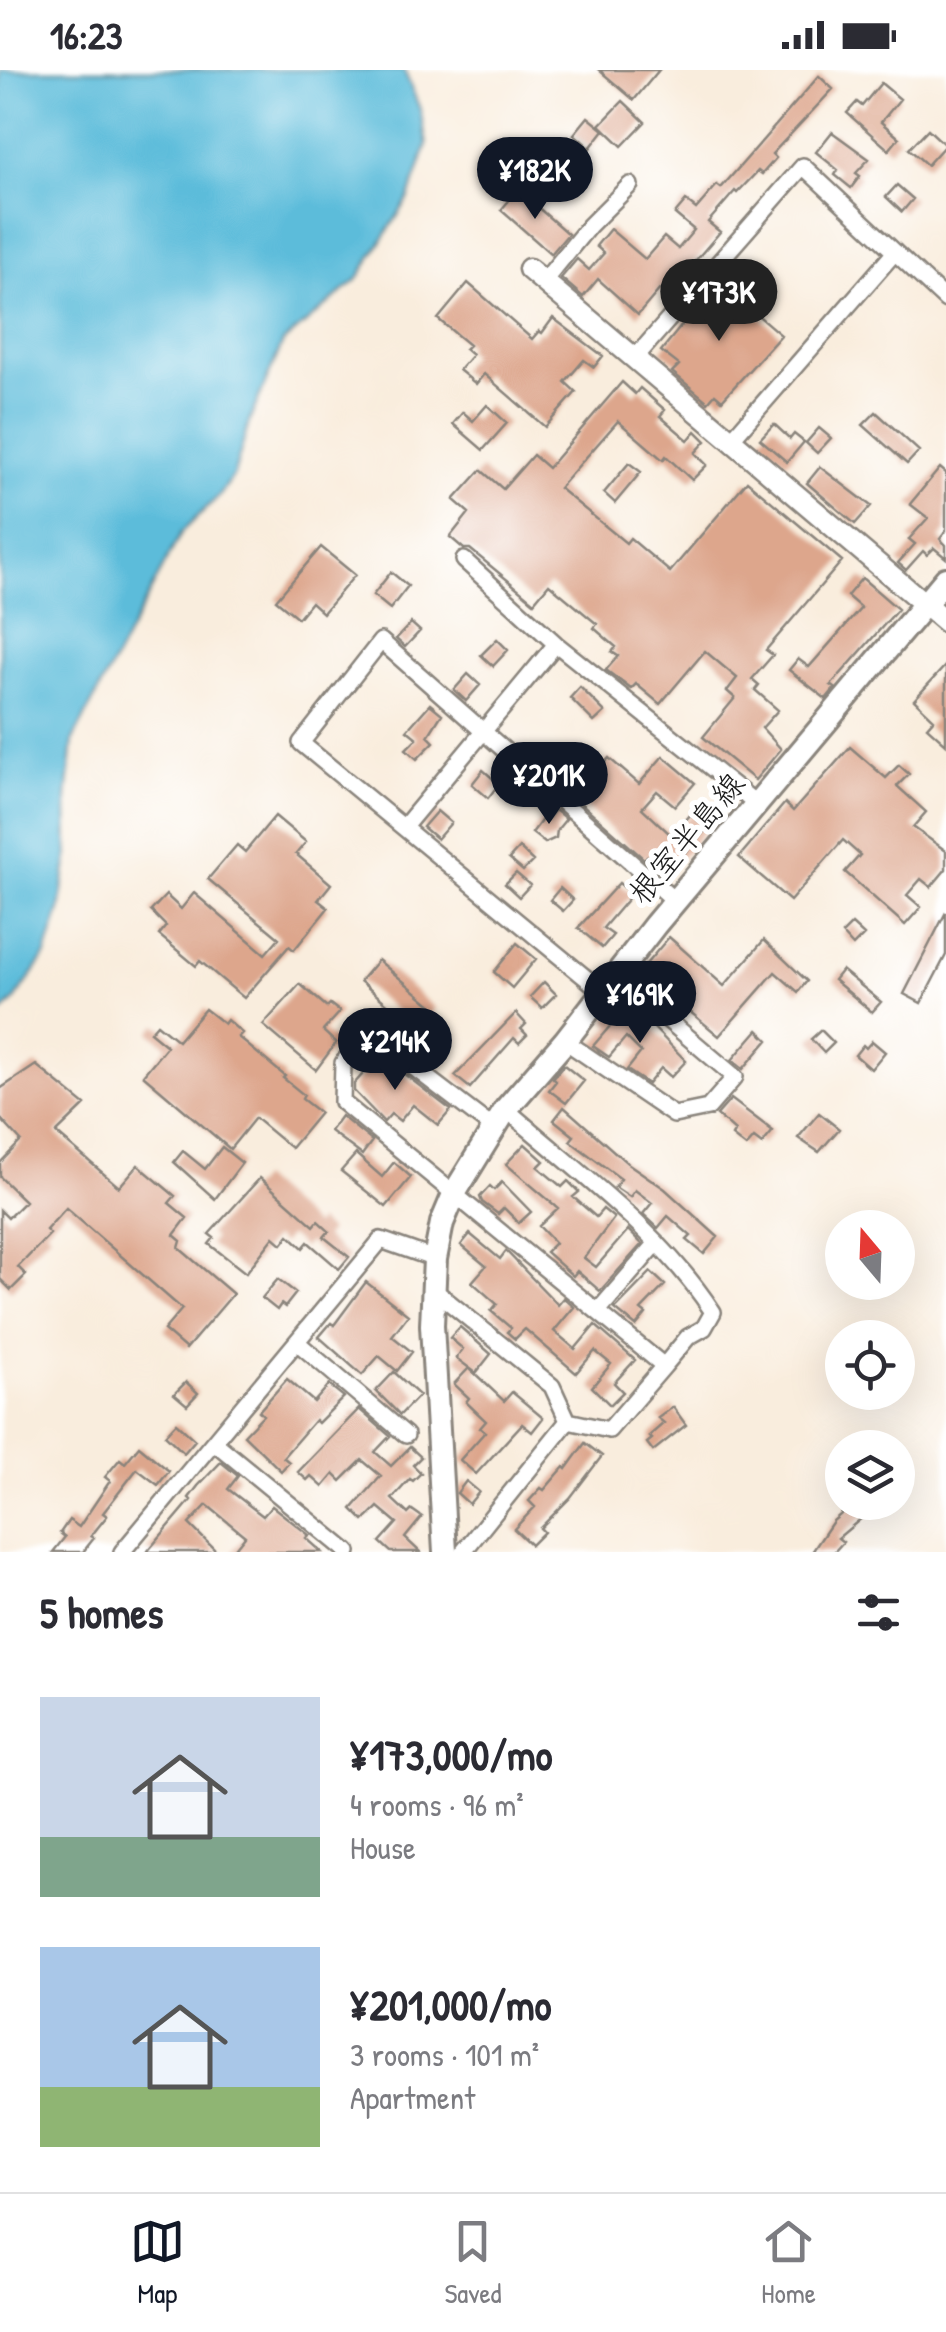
<!DOCTYPE html>
<html lang="en">
<head>
<meta charset="utf-8">
<style>
  body { margin:0; font-family:"Patrick Hand","Klee One",sans-serif; background:#f7f7f7; color:#2b2b33; height:100vh; display:flex; flex-direction:column; font-size:38px; white-space:nowrap }
  * { box-sizing:border-box; margin:0 }
  p { font-size:32px; color:#7c7c81 }
  .icon { flex:none; width:55px; height:55px; fill:none; stroke:currentColor; stroke-width:2; stroke-linecap:round; stroke-linejoin:round }
  .map { position:relative; height:1482px; overflow:hidden }
  .side { display:flex; flex-direction:column; background:#fff; flex:1 }
  .side>* { flex:none }
  .needle { width:65px; rotate:341deg }
  .tools { position:absolute; left:825px; top:1140px; display:grid; gap:20px }
  .tools a { display:grid; place-items:center; width:90px; height:90px; border-radius:50%; background:#fff; box-shadow:0 10px 40px #0002; font-size:50px }
  .price { position:absolute; translate:-50% -85px; padding:0 22px; border-radius:35px; background:#111827; color:#fff; font-size:32px; line-height:65px; filter:drop-shadow(0 2px 5px #0008) }
  .price::after { content:''; position:absolute; left:50%; top:60px; width:30px; height:22px; margin-left:-15px; background:inherit; clip-path:polygon(0 0,100% 0,50% 100%) }
  .price.current { background:#222; color:#fff }
  ul { padding:0; list-style:none }
  li { display:flex; align-items:center; gap:30px; height:250px; padding:0 40px }
  li span { display:grid; place-items:center; flex:none; width:280px; height:200px; border-radius:0px; color:#555 }
  li>.icon { margin-inline-start:auto }
  span .icon { width:120px; height:120px; fill:#fffc; stroke-width:1 }
  li b { font-size:42px }
  h2 { display:flex; justify-content:space-between; align-items:center; height:120px; padding:0 40px; font-size:42px }
  .status { display:flex; justify-content:space-between; align-items:center; height:70px; padding:0 50px; background:#fff; direction:ltr }
  .status svg { height:28px; fill:currentColor }
  .tabs { display:flex; justify-content:space-around; align-items:center; height:140px; border-top:2px solid #e1e1e2; background:#fff; font-size:28px; color:#7c7c81 }
  .tabs a { display:grid; justify-items:center; gap:5px }
  .tabs .current { color:#111827 }
  .map>svg:first-child { display:block }
  .water { fill:#5cbcda; stroke:#3c6c7b; stroke-width:2.5 }
  .building { fill:#dda68c }
  .lines { fill:none; stroke-linecap:round; stroke-linejoin:round }
  .street-casing { stroke:#8a847c; stroke-width:20 }
  .secondary-casing { stroke:#8a847c; stroke-width:25 }
  .primary-casing { stroke:#8a847c; stroke-width:28 }
  .street { stroke:#fff; stroke-width:15 }
  .secondary { stroke:#fff; stroke-width:20 }
  .primary { stroke:#fff; stroke-width:22 }
  .labels { text-anchor:middle; dominant-baseline:central; stroke-width:10; stroke-linejoin:round; paint-order:stroke }
  .street-label { font-size:32px; fill:#1c1c1c; stroke:#fff }
</style>
</head>
<body>
<div class="status"><b>16:23</b><svg viewBox="0 0 49 12"><path d="M0 12V9h3v3zM5 12V6h3v6zM10 12V3h3v9zM15 12V0h3v12zM26 1h20v11H26zM47 4h2v5h-2z"/></svg></div>
<div class="map">
<svg width="946" height="1482" viewBox="0 0 946 1482">
  <rect width="100%" height="100%" fill="#fff"/>
  <filter id="ink" filterUnits="userSpaceOnUse"><feTurbulence type="fractalNoise" baseFrequency=".01" numOctaves="2"/><feDisplacementMap in="SourceGraphic" scale="20" xChannelSelector="R" yChannelSelector="G"/><feConvolveMatrix kernelMatrix="1 2 1 2 8 2 1 2 1" color-interpolation-filters="sRGB"/></filter>
  <filter id="wash" filterUnits="userSpaceOnUse"><feTurbulence type="fractalNoise" baseFrequency=".0048" numOctaves="4" result="noise"/><feDisplacementMap in="SourceGraphic" scale="40" xChannelSelector="R" yChannelSelector="G"/><feGaussianBlur stdDeviation="2.25" result="paint"/><feColorMatrix in="noise" values="0 0 0 0 0 0 0 0 0 0 0 0 0 0 0 0 0 1.4 0 .05"/><feComposite in="paint" operator="in"/></filter>
  <g filter="url(#wash)">
    <rect width="100%" height="100%" fill="#f9eddd"/>
    <path class="water" d="M0 0H404L420 39 427 74 409 128 357 210 283 272 250 349 234 404 221 424 181 463 73 670 67 728 68 786 60 840 46 885 15 930 0 945Z"/>
    <g id="blocks">
      <path class="building" d="M599 0H659L634 30Z
        M819 6 833 19 772 84 776 88 762 104 758 101 737 123 735 121 708 152 720 162 690 197 695 202 671 230 660 219 638 245 598 209 583 227 561 208 577 189 589 200 604 183 596 176 610 159 645 189 664 167 678 179 694 160 675 144 686 131 696 139 717 115 721 118Z
        M881 13 900 29 881 52 899 68 889 80 847 43 857 32 862 36Z
        M623 31 645 52 622 76 600 55Z
        M588 47 604 60 590 78 574 64Z
        M928 59 945 75 927 95 909 79Z
        M832 62 869 89 856 103 860 106 851 118 835 105 838 100 816 82Z
        M897 115 913 129 902 142 886 127Z
        M518 120 568 164 551 184 501 140Z
        M718 211 781 265 722 330 715 324 708 332 672 302 679 295 661 281Z
        M468 213 532 269 539 261 542 263 553 248 603 286 594 297 584 290 565 312 576 322 545 357 484 304 476 314 459 300 472 285 465 279 469 275 438 249Z
        M622 312 635 324 640 318 665 340 660 346 688 370 696 361 706 371 695 383 707 395 692 410 666 386 663 390 618 351 559 418 626 473 630 468 670 502 747 411 842 491 766 580 773 585 752 609 759 615 755 620 778 640 762 658 781 679 755 710 703 667 735 628 727 621 737 608 705 581 660 634 636 614 631 619 606 600 618 586 612 582 616 577 594 558 597 554 549 514 534 532 470 479H464L450 467 469 443 454 430 481 400 503 419 533 385 548 398Z
        M487 335 507 353 483 380 453 354 463 342 473 351Z
        M876 342 919 381 907 394 863 355Z
        M774 354 790 369 794 364 804 372 787 392 760 369Z
        M819 358 831 368 817 383 806 373Z
        M629 393 641 402 615 433 604 423Z
        M820 397 871 436 855 454 807 413Z
        M940 398 946 403V461L940 469 946 475V488L934 478 927 485 923 481 906 500 898 493 915 474 909 469 928 448 910 434Z
        M321 477 355 505 323 543 311 532 298 548 276 530Z
        M391 502 408 516 390 539 373 525Z
        M862 508 898 539 831 615 835 618 826 629 789 600 798 589 809 597 861 538 847 526Z
        M411 553 420 561 405 577 396 569Z
        M497 569 508 580 493 596 481 585Z
        M946 595V674L927 657 934 649 914 630Z
        M468 604 480 615 466 631 454 620Z
        M580 617 605 642 594 652 570 628Z
        M430 634 442 644 428 666 434 672 417 689 406 679 417 668 407 660Z
        M850 677 886 708 899 695 909 704 897 716 926 742 913 757 946 781V799L931 817 921 809 907 825 921 837 905 855 845 802 860 785 843 770 790 831 739 787 785 733 793 741Z
        M663 686 695 713 675 736 657 721 642 738 672 766 691 744 707 758 667 804 647 786 644 789 574 727 609 688 639 714Z
        M483 700 499 714 488 728 472 714Z
        M555 740 566 749 557 760 556 768 545 773 532 763 544 747 547 750Z
        M437 741 451 753 437 769 423 757Z
        M275 746 306 772 296 784 331 814 318 830 328 838 294 880 289 876 244 928 200 891 196 896 159 865 166 856 151 841 166 825 181 839 194 823 265 884 279 868 208 809 237 775 245 782Z
        M519 778 533 791 523 801 509 789Z
        M516 803 530 815 519 827 505 814Z
        M619 813 632 824 603 858 613 865 602 878 578 858Z
        M560 818 573 830 563 841 550 830Z
        M946 842V885L921 933 904 924Z
        M852 854 864 865 853 876 842 864Z
        M669 867 724 916 764 870 807 911 798 922 775 902 719 966 688 940 682 947 635 907Z
        M517 873 536 889 512 918 494 902Z
        M378 890 435 938 417 959 360 911Z
        M842 900 881 932 872 942 834 910Z
        M544 912 556 924 542 938 530 927Z
        M300 914 327 937 330 934 340 942 323 961 336 973 316 1000 263 955Z
        M616 934 641 955 646 950 686 991 671 1007 661 998 648 1014 627 1000 641 982 626 967 609 987 593 976 611 955 606 951 610 946 607 944Z
        M205 939 224 954 227 950 242 963 238 967 285 1006 283 1008 304 1025 302 1029 320 1043 291 1078 255 1048 230 1079 143 1005 167 976 150 962 157 954 178 971Z
        M516 943 526 954 521 959 527 965 519 973 514 968 470 1018 455 1006Z
        M758 960 768 970 743 999 732 990Z
        M821 960 834 973 824 983 811 969Z
        M872 971 885 982 871 999 855 985 863 975 866 978Z
        M374 981 451 1040 438 1055 413 1035 400 1051 391 1044 384 1052 354 1021V1014L371 995 366 990Z
        M36 995 85 1035 56 1063 119 1117 138 1095 175 1126 169 1133 187 1148 174 1165 181 1171 179 1178 233 1224 186 1279 164 1260 182 1239 66 1138 46 1160 50 1164 18 1197 26 1205 11 1220 0 1209V1140L8 1148 25 1131 0 1107V1093L21 1071 0 1048V1019Z
        M564 995 584 1011 566 1033 549 1020 556 1011 553 1008Z
        M731 1029 773 1061 762 1074 754 1068 746 1077 732 1066 735 1061 717 1045Z
        M564 1037 626 1092 665 1119 718 1167 704 1184 687 1170 691 1166 668 1146 658 1158 643 1144 652 1133 635 1120 630 1127 615 1117 621 1109 570 1071 574 1066 554 1050Z
        M819 1043 839 1059 819 1082 798 1068Z
        M341 1046 372 1071 362 1085 330 1061Z
        M525 1074 544 1091 538 1097 562 1117 568 1111 579 1122 573 1127 596 1147 603 1139 614 1148 584 1188 596 1197 628 1160 642 1174 600 1221 577 1201 573 1206 546 1182 555 1173 539 1156 558 1138 506 1094Z
        M222 1077 242 1093 215 1129 174 1092 183 1081 205 1099Z
        M356 1084 382 1107 394 1092 411 1107 386 1137 341 1101Z
        M260 1108 314 1156 318 1151 329 1161 324 1167 349 1187 339 1199 308 1172 303 1178 289 1165 282 1174 274 1167 246 1203 209 1174 214 1168 209 1164Z
        M502 1112 531 1142 519 1153 504 1138 498 1144 482 1132 480 1127 490 1116 494 1120Z
        M470 1164 500 1189 506 1181 558 1235 564 1228 574 1237 554 1261 575 1279 595 1255 635 1290 614 1313 623 1322 610 1335 592 1317 611 1294 595 1281 576 1303 525 1259 515 1269 507 1262 511 1258 491 1241 497 1234 472 1212 486 1196 461 1175Z
        M651 1202 665 1215 641 1240 646 1244 636 1256 615 1239Z
        M278 1209 296 1223 285 1237 281 1234 277 1240 262 1228Z
        M366 1212 408 1245 392 1266 412 1282 397 1301 379 1286 362 1305 319 1267 331 1253 334 1255Z
        M460 1257 491 1284 476 1303 456 1288 463 1279 450 1268Z
        M469 1298 504 1331 512 1322 543 1348 532 1362 522 1354 476 1404 460 1390 485 1362 480 1358 486 1351 466 1332 469 1328 454 1314Z
        M394 1302 419 1325 400 1345 376 1321Z
        M287 1309 314 1332 329 1315 344 1327 318 1353 315 1350 283 1387 289 1392 281 1401 244 1365 263 1345 259 1341Z
        M186 1312 198 1323 187 1335 174 1324Z
        M673 1337 686 1355 653 1381 647 1373 652 1369 649 1366 664 1353 658 1348Z
        M359 1339 390 1366 375 1382 391 1396 410 1377 421 1387 413 1395 421 1403 413 1411 410 1409 392 1429 408 1444 412 1440 422 1447 405 1468 420 1482H391L380 1472 397 1453 378 1437 364 1451 352 1439 381 1406 362 1390 341 1411 334 1404 323 1417 311 1406 307 1410 298 1402Z
        M176 1353 195 1370 184 1383 165 1365Z
        M585 1373 602 1386 570 1428 540 1458 544 1462 531 1475 514 1459 535 1437 529 1431 541 1418 544 1420 564 1397 566 1399Z
        M139 1376 169 1401 158 1415 137 1399 103 1443 107 1446 91 1466 94 1468 83 1482H53L65 1467 60 1463 69 1450 79 1457 110 1411 105 1407 120 1389 125 1393Z
        M221 1392 238 1406 228 1419 263 1446 272 1436 309 1465 306 1468 322 1482H232L245 1466 207 1435 189 1454 217 1482H147L191 1430 189 1428 198 1416Z
        M466 1411 479 1422 469 1434 457 1423Z
        M855 1432H861L869 1442 838 1468 843 1472 834 1482H812L833 1451Z"/>
    </g>
  </g>
  <g filter="url(#ink)">
    <use href="#blocks" fill-opacity="0" stroke="#8a847c" stroke-width="2.5"/>
    <g class="lines">
      <defs>
        <path id="street" d="M544 211 589 156 630 115
          M635 288 803 96 946 230
          M731 370 895 182
          M464 490 556 574 757 734
          M404 757 556 574
          M603 922 301 673 381 571 675 831
          M565 971 674 1045 708 1038 735 1007 616 906
          M506 1039C577 1102 661 1162 713 1242L704 1258 688 1267 664 1296
          M493 1058 366 961 343 993 342 1032 664 1296 609 1360 568 1351
          M434 1220 552 1316 568 1351 463 1482
          M598 1241 657 1173
          M298 1273 406 1365
          M214 1372 348 1482
          M122 1482 381 1170 435 1189"/>
        <path id="secondary" d="M529 199 946 552"/>
        <path id="primary" d="M445 1482 432 1255 435 1189 442 1153 455 1122 506 1039 565 971 655 855 946 509"/>
      </defs>
      <use href="#street" class="street-casing"/>
      <use href="#secondary" class="secondary-casing"/>
      <use href="#primary" class="primary-casing"/>
      <use href="#street" class="street"/>
      <use href="#secondary" class="secondary"/>
      <use href="#primary" class="primary"/>
    </g>
  </g>
  <g class="labels">
    <g class="street-label">
      <text transform="translate(686 768) rotate(-50)">根室半島線</text>
    </g>
  </g>
</svg>
<div class="tools">
<a><svg class="needle" viewBox="-14 -14 28 28"><path d="M0-13l5 13h-10z" fill="#e53935"/><path d="M0 13l5-13h-10z" fill="#7c7c81"/></svg></a>
<a><svg class="icon" aria-label="locate" viewBox="0 0 24 24"><circle cx="12" cy="12" r="6"/><path d="M12 2v4M12 18v4M2 12h4M18 12h4"/></svg></a>
<a><svg class="icon" aria-label="layers" viewBox="0 0 24 24"><path d="M12 4l9 5-9 5-9-5zM3 14l9 5 9-5"/></svg></a>
</div>
<b class="price" style="left:535px;top:152px">¥182K</b>
<b class="price current" style="left:719px;top:274px">¥173K</b>
<b class="price" style="left:549px;top:757px">¥201K</b>
<b class="price" style="left:640px;top:976px">¥169K</b>
<b class="price" style="left:395px;top:1023px">¥214K</b>
</div>
<section class="side">
<h2>5 homes<svg class="icon" aria-label="filters" viewBox="0 0 24 24"><path d="M4 7h16M4 17h16"/><circle cx="9" cy="7" r="2"/><circle cx="15" cy="17" r="2"/></svg></h2>
<ul>
<li><span style="background:linear-gradient(#c9d6e8 70%,#7fa58c 0)"><svg class="icon" aria-label="home" viewBox="0 0 24 24"><path d="M3 11l9-7 9 7M6 9v11h12V9"/></svg></span><div><b>¥173,000/mo</b><p>4 rooms · 96 m²</p><p>House</p></div></li>
<li><span style="background:linear-gradient(#a9c7e8 70%,#8fb573 0)"><svg class="icon" aria-label="home" viewBox="0 0 24 24"><path d="M3 11l9-7 9 7M6 9v11h12V9"/></svg></span><div><b>¥201,000/mo</b><p>3 rooms · 101 m²</p><p>Apartment</p></div></li>
</ul>
</section>
<nav class="tabs">
<a class="current"><svg class="icon" aria-label="map" viewBox="0 0 24 24"><path d="M3 6l6-2 6 2 6-2v14l-6 2-6-2-6 2zM9 4v14M15 6v14"/></svg>Map</a>
<a><svg class="icon" aria-label="saved" viewBox="0 0 24 24"><path d="M7 4h10v16l-5-4-5 4z"/></svg>Saved</a>
<a><svg class="icon" aria-label="home" viewBox="0 0 24 24"><path d="M3 11l9-7 9 7M6 9v11h12V9"/></svg>Home</a>
</nav>
</body>
</html>
